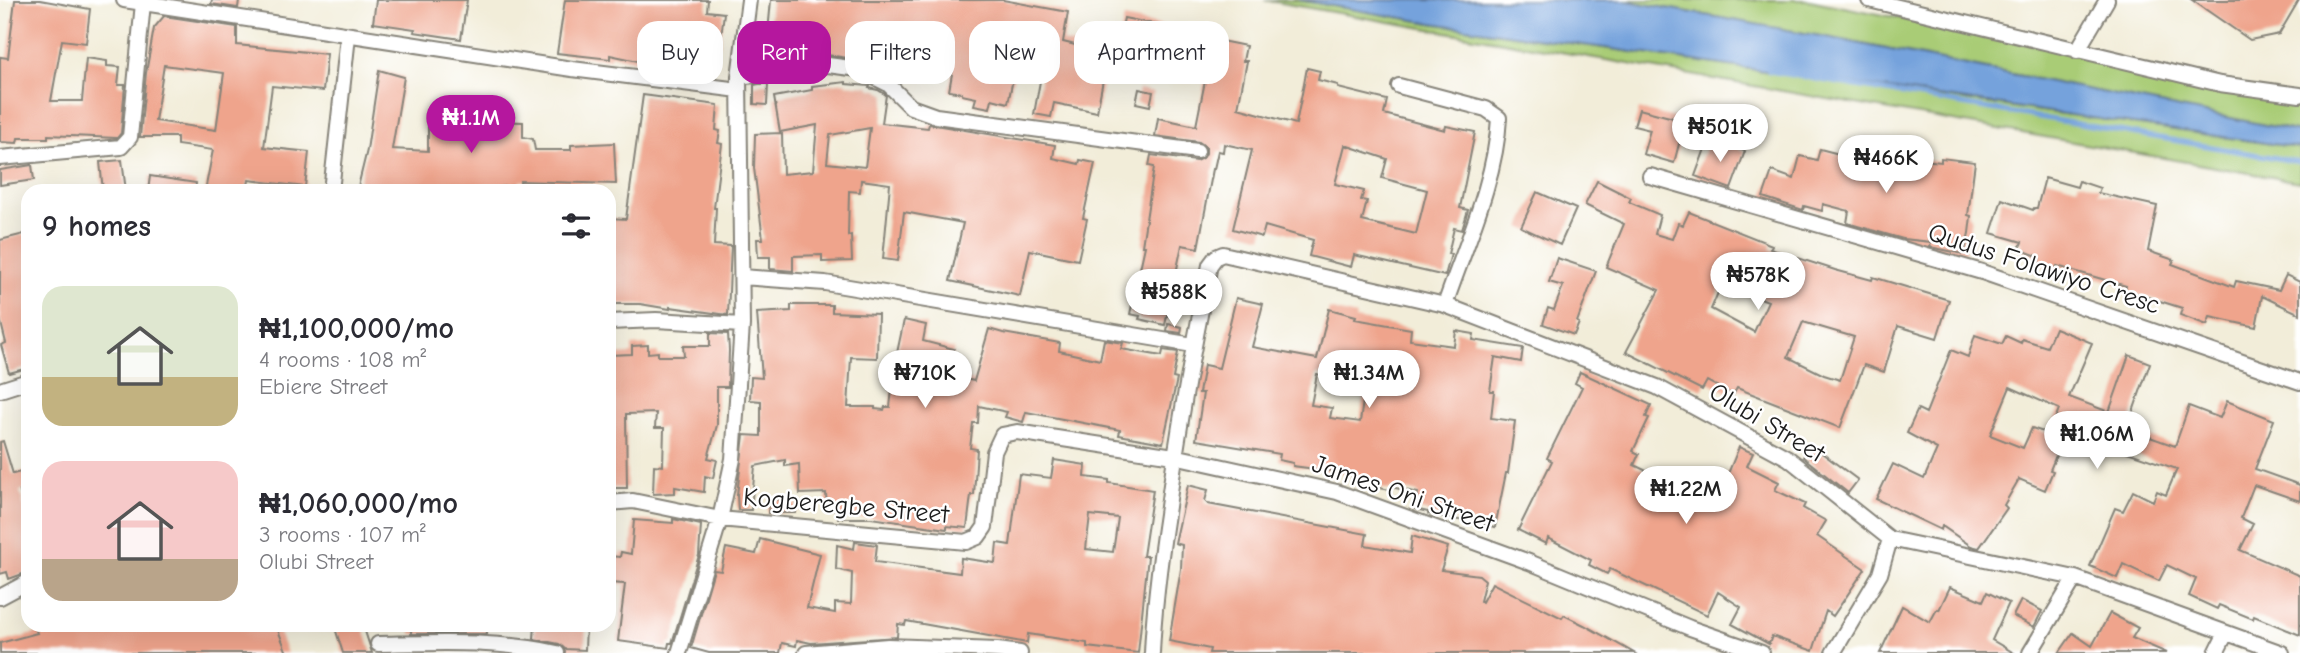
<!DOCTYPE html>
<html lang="en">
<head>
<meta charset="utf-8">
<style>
  body { margin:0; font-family:"Comic Neue",sans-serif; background:#f2f2f3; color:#2b2b33; height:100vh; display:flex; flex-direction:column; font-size:26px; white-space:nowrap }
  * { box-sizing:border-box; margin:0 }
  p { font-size:23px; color:#7c7c81 }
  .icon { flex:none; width:38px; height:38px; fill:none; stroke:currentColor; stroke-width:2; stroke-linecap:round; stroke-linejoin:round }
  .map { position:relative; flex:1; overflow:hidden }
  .drawer { position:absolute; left:21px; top:184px; width:595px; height:448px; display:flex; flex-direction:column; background:#fff; border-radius:21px; box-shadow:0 7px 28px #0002 }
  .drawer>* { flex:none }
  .guide { position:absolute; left:637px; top:21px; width:665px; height:63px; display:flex; gap:14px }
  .price { position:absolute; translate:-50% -60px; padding:0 16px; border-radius:24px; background:#fff; color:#222; font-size:23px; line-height:46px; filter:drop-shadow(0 2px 4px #0008) }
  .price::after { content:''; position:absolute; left:50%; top:42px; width:21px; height:16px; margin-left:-10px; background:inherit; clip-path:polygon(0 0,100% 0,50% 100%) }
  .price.active { background:#b5179e; color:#fff }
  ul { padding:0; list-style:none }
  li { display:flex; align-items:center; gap:21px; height:175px; padding:0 21px }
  li span { display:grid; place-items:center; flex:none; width:196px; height:140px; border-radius:21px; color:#555 }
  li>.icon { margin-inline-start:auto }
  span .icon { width:84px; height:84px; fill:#fffc; stroke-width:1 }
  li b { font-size:30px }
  h2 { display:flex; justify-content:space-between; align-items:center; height:84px; padding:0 21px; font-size:30px }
  .tag { padding:0 24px; border-radius:21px; background:#fff; box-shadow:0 7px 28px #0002; font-size:24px; line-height:63px }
  .tag.active { background:#b5179e; color:#fff }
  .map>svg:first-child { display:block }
  .green { fill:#a9cc76; stroke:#627449; stroke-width:2 }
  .water { fill:#74a2dc; stroke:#485f7c; stroke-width:2 }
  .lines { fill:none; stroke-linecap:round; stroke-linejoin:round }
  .stream { stroke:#74a2dc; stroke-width:5 }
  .building { fill:#efa48c; fill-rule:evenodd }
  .street-casing { stroke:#87847a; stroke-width:18 }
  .street { stroke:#fff; stroke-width:14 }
  .labels { text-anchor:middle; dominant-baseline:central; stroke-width:5; stroke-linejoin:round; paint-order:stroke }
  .street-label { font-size:26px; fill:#1c1c1c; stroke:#fff }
</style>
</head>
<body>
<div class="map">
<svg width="2300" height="653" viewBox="0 0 2300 653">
  <rect width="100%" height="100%" fill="#fff"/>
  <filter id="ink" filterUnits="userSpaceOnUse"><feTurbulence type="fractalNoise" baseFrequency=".0143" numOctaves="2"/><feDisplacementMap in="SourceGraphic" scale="14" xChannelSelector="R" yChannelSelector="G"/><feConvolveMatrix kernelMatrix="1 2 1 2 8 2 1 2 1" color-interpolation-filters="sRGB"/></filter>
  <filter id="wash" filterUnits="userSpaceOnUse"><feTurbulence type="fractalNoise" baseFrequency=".00686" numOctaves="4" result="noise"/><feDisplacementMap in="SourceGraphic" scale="28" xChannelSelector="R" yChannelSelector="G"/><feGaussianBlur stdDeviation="1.57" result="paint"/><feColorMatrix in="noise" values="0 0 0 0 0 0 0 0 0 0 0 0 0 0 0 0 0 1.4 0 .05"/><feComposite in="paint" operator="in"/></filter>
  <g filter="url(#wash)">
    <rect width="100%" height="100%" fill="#f2edd9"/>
    <path class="green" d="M1264 0H1299L1431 23 2300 148V182Z
      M1622 0H1809L2300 98V132L1832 38Z"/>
    <path class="water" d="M1299 0H1622L1832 38 2300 132V148L1431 23Z"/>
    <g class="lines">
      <path class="stream" d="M1769 71 2300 162"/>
    </g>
    <g id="blocks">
      <path class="building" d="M15 0H40L90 9 86 43 62 40 51 101H82L86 58 107 61V66L120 67 118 85H125L121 133 117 138 48 135V138H18L17 143 0 142V57L8 58Z
        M212 0H239L238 8 211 4Z
        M376 0H467L461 39 414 32 415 29 373 23Z
        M565 0H708L707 11 724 13 720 45 693 41 689 63 687 62 685 71 610 55V59L557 53Z
        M771 0H1003L1068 12 1063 42 1108 53 1097 112 1054 103 1051 117 1034 114 1043 65 1017 60 1008 103 992 99 990 108 974 105 976 98 962 95V93L949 91 953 68 918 60 916 68 848 52V58L827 55 807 58 766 54Z
        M2192 0H2299L2279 34 2250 40Z
        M164 16 237 27V45L327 54 323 91 272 86 264 147 309 152 305 187 249 180 247 191H205L213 150 177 145V137H140L146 73 154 28ZM164 65 224 73 216 130 155 121Z
        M1124 18 1164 26 1163 32 1211 42V39L1246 46 1243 61H1247L1238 108 1296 124 1307 68 1320 71 1318 80 1338 85V88L1387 100 1384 114 1445 130 1446 126 1475 132 1460 208 1468 210 1462 230 1454 228 1448 254H1451L1445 276 1354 255 1351 267 1309 256 1313 240 1265 226 1262 237 1233 229 1252 150 1224 144 1223 152 1218 151 1214 169H1213L1198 248 1182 245 1165 325 1139 319 1140 316 1130 314 1145 246H1142L1154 167 1149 166 1151 155 1196 161 1204 157 1206 153V147L1199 142 1155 136 1158 118 1196 126 1208 66 1118 45ZM1345 145 1387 159 1382 178 1427 190 1416 234 1362 221 1367 201 1361 200 1364 191 1335 184Z
        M379 70 404 77 392 149 428 151V127L442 128V140H470L469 122 482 125 491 121 523 122V137L533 139 535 150H571V145L614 143 616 184 520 181V185L457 191H357L367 150Z
        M846 82V84L870 86 869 88 878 90 886 95 882 123 928 128 929 124 1055 145 1053 158 1079 164 1080 160 1095 163 1083 218 1087 219 1078 260 1030 250 1020 296 950 281 963 223 904 212 898 261 883 259 890 184 861 180 860 192 849 191 848 236 851 235 852 261 822 262V255L793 256V271L770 269V257H758L757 239H763L754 168 755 134 782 133 783 174 813 171 817 125 780 132 774 97 812 90V86ZM870 128 865 167 827 163 830 135Z
        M759 84H768L767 105 754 104V85Z
        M1139 89 1153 92 1150 106 1136 103Z
        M643 95 718 105 716 130 720 131 718 143 722 144 714 208H716L714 245 731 246 728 315 670 307V309L640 304H609V218L626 219Z
        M1639 109 1685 121 1674 163 1643 154 1650 130 1634 126Z
        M1709 138 1745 151 1731 189 1695 176Z
        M1820 149 1870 162V160L1893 163 1894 157 1941 162V158L1975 162 1968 215 1971 216 1969 233 1964 254 1930 247 1931 242 1903 239 1847 223 1849 211 1823 204 1822 211 1804 206 1803 210 1763 197 1772 171 1794 179 1800 156 1817 160Z
        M122 160 126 191H103L100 162Z
        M32 165 34 180 0 185V170Z
        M150 176 196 183 195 191H148Z
        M2045 178 2077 187 2079 181 2100 188 2098 193 2157 206 2148 251 2174 260 2172 264 2234 287 2236 281 2279 290 2286 275 2300 282V314L2262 296 2256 327 2210 317 2207 325 2180 315 2182 308 2125 290 2126 286 2057 266 2056 269 2038 263 2040 257 2019 249 2022 242 1991 233 2002 199 2033 210 2034 208H2037Z
        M1597 181 1631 198 1629 202 1660 215 1655 234 1672 239 1678 223 1683 225 1689 212 1772 245 1770 249 1835 270 1872 280 1873 277 1949 300 1937 338 1898 326 1884 372 1864 365 1840 428 1737 388 1733 395 1707 381 1702 390 1626 352 1659 290 1606 267 1624 224 1585 205ZM1722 283 1768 301 1754 332 1711 309ZM1803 322 1854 337 1840 380 1824 375 1788 357Z
        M1537 192 1576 209 1560 245 1521 227Z
        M28 233V368L9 373 1 345 6 343 0 319V240Z
        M1557 258 1596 271 1577 322 1579 323 1574 335 1543 324 1548 308 1554 310 1563 286 1549 282Z
        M1236 298 1263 304 1252 347 1317 359 1329 309 1356 316 1355 319 1411 329 1410 340 1454 346 1456 331 1474 334 1473 340 1523 348 1521 362 1495 357 1490 391H1494L1491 418 1515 421 1508 473H1506L1495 527 1428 514V512L1415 509 1418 493 1391 487 1390 490 1375 487 1376 482 1352 478 1353 474 1293 466V463L1279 460 1280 454 1196 440 1203 393H1199L1204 365 1219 368ZM1317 374 1366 381 1360 422 1330 418 1332 408 1311 405Z
        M791 305H832V312L878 314 877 358 851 357 848 407H875V409L884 410 885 407H890L893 381H891L904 320 926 325 923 341 954 349 947 375 974 381 989 329 1003 333 1060 343 1059 351 1100 360 1104 340 1123 343 1121 349 1162 356 1163 350 1178 352 1173 378 1177 379 1163 443 1119 435 1120 430 1026 412 1023 422 1005 417 1007 412 979 406 978 423H973L970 448 977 449 974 495H971L967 528 947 526V529L871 518H838L839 510 827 509 826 493 800 494 799 464 785 466V460L755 466 751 510H738L737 495 744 435 761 436V401L750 400 751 377 762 378 757 313 791 311Z
        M1168 324 1182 327 1181 333 1167 331Z
        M2055 328 2092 343 2069 397 2109 412 2129 355 2150 363 2127 429 2175 446 2189 406 2220 418 2227 401 2274 420 2255 469 2300 485V501L2254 485 2241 518 2253 524 2240 550 2300 576V635L2254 616 2253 619 2219 605 2217 609 2189 596 2196 579 2167 565 2159 581 2123 564 2117 578 2090 566 2115 508 2123 511 2133 491 2153 501 2157 491 2166 495 2177 469 2066 431 2050 470 2053 471 2045 490 2019 479 2004 505 2007 508 1979 548 1971 546 1942 526 1941 530 1876 499 1893 464 1924 479 1937 449 1907 433 1918 409 1926 413 1951 350 1968 357 1975 335 2002 344 2006 336 2021 343 2022 339 2047 347ZM2010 387 2059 409 2049 434 2032 428 2023 448 1990 435Z
        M710 333 728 334 729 350 728 387H717V425L708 458 717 460 713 478 705 476 704 492 675 487V493L653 494 654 465 663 466 664 428H655L656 413 626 414 627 488H609V355L632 354V346L648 345V353L658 352V356H684L683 346H710Z
        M1580 372 1651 405 1646 417 1649 418 1633 451 1639 454 1634 465 1680 487 1683 482 1718 498 1739 447 1753 453 1747 466 1779 482 1775 490 1805 504 1803 508 1826 521 1817 536 1865 569 1833 616 1826 611 1813 651 1772 636 1769 644 1732 624 1741 607 1718 592 1707 615 1610 569 1607 574 1589 565 1591 560 1548 538 1546 544 1518 530 1552 461 1547 458 1582 387 1575 383Z
        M3 441 13 474 28 470V488L20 491 28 523V572L9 579 7 572 0 574V442Z
        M1811 445 1858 480 1848 493 1803 457Z
        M1054 460 1086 465 1085 477 1109 480V483L1153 490 1143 556H1148L1138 653 1087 647V643L1028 634 1027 643 906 621 905 625 898 624 897 637 811 643 797 640 796 646 782 643 780 653H709L691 648 714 570 721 571 726 548 756 554 760 539 820 554 807 608 835 613V603L851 604 852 573 836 569 837 545 854 549 855 542 877 545 875 562 960 573 961 558 995 563 997 543 1010 545 1019 474 1051 478ZM1090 515 1118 518 1113 552 1086 549Z
        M1188 485 1208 490 1205 501 1208 504 1367 534 1365 545 1410 553 1412 536 1448 547 1441 570 1479 575 1485 580 1480 601 1482 602 1492 583 1562 618 1564 615 1584 625 1634 653H1209L1210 649 1169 641 1181 569 1182 545 1175 543Z
        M769 499 796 500V513H768Z
        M673 519 701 525 699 555 672 643H669L668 648 618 641 625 584 609 583V556L620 557 621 552 631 554 634 520 673 523Z
        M1950 587 1983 601 1987 592 2009 603 1992 640 2014 653H1880L1902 606 1930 622 1937 609 1939 610Z
        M2021 600 2042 611 2034 627 2013 616Z
        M2110 613 2138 628 2132 638 2167 653H2059L2073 633 2092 646Z
        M34 625H276L287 653H0V643L37 633Z
        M334 625H363L372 653H343Z
        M411 625H486L487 634H411Z
        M535 625H586L585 650 565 649 559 644 534 639Z"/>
    </g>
  </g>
  <g filter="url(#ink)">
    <use href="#blocks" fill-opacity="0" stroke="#87847a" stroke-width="2"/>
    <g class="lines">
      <defs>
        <path id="street" d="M124 0 572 69 739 90
          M1869 0 2220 84 2300 95
          M2077 51 2107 0
          M739 77 828 65 858 69 888 84 911 107 936 116 1197 151
          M1399 86 1486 109 1499 118C1496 180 1465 246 1445 305
          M0 158 121 147 130 137 143 3
          M1650 176 1982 272 2300 382
          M331 191 348 36
          M742 277 825 283 1193 345
          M609 322 656 320 742 325
          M0 390 28 381
          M609 503 633 501 720 519 966 542 978 537 985 527 994 452 1002 435 1017 432 1174 456 1337 492 1529 562 1690 628 1762 653
          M0 597 28 582
          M378 644C438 643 498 640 557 653
          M679 653 720 519 733 459 742 325 739 77 749 0
          M806 653 888 646 997 650 1020 653
          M1152 653C1154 606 1160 560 1167 514 1178 430 1193 347 1210 265L1216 257 1223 254 1445 305 1657 387 1788 458 1890 539 2075 578 2282 653
          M1833 653 1880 574 1890 539
          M2030 653 2075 578
          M2216 653 2226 633"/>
      </defs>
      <use href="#street" class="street-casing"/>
      <use href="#street" class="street"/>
    </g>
  </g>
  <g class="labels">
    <g class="street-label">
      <text transform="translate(2044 269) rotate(18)">Qudus Folawiyo Cresc</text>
      <text transform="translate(1767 423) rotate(31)">Olubi Street</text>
      <text transform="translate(1403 494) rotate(19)">James Oni Street</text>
      <text transform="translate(846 506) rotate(5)">Kogberegbe Street</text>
    </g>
  </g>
</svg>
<b class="price active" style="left:471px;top:155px">₦1.1M</b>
<b class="price" style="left:1720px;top:164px">₦501K</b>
<b class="price" style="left:1886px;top:195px">₦466K</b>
<b class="price" style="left:1758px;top:312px">₦578K</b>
<b class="price" style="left:1174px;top:329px">₦588K</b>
<b class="price" style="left:925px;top:410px">₦710K</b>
<b class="price" style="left:1369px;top:410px">₦1.34M</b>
<b class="price" style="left:2097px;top:471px">₦1.06M</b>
<b class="price" style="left:1686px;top:526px">₦1.22M</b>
<div class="guide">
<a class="tag">Buy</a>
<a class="tag active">Rent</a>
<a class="tag">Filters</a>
<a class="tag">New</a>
<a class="tag">Apartment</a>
</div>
<section class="drawer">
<h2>9 homes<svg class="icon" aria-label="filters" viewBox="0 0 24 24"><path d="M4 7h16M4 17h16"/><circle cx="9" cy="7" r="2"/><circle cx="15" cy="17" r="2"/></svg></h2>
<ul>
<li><span style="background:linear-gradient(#dfe7d0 65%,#c2b280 0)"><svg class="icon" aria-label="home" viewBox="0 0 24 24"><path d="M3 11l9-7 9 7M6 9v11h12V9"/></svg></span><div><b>₦1,100,000/mo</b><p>4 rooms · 108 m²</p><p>Ebiere Street</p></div></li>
<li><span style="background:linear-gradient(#f6c9c9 70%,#b9a48a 0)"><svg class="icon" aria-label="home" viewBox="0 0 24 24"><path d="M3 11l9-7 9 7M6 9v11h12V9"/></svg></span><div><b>₦1,060,000/mo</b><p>3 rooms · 107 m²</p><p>Olubi Street</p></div></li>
</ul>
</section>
</div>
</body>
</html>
